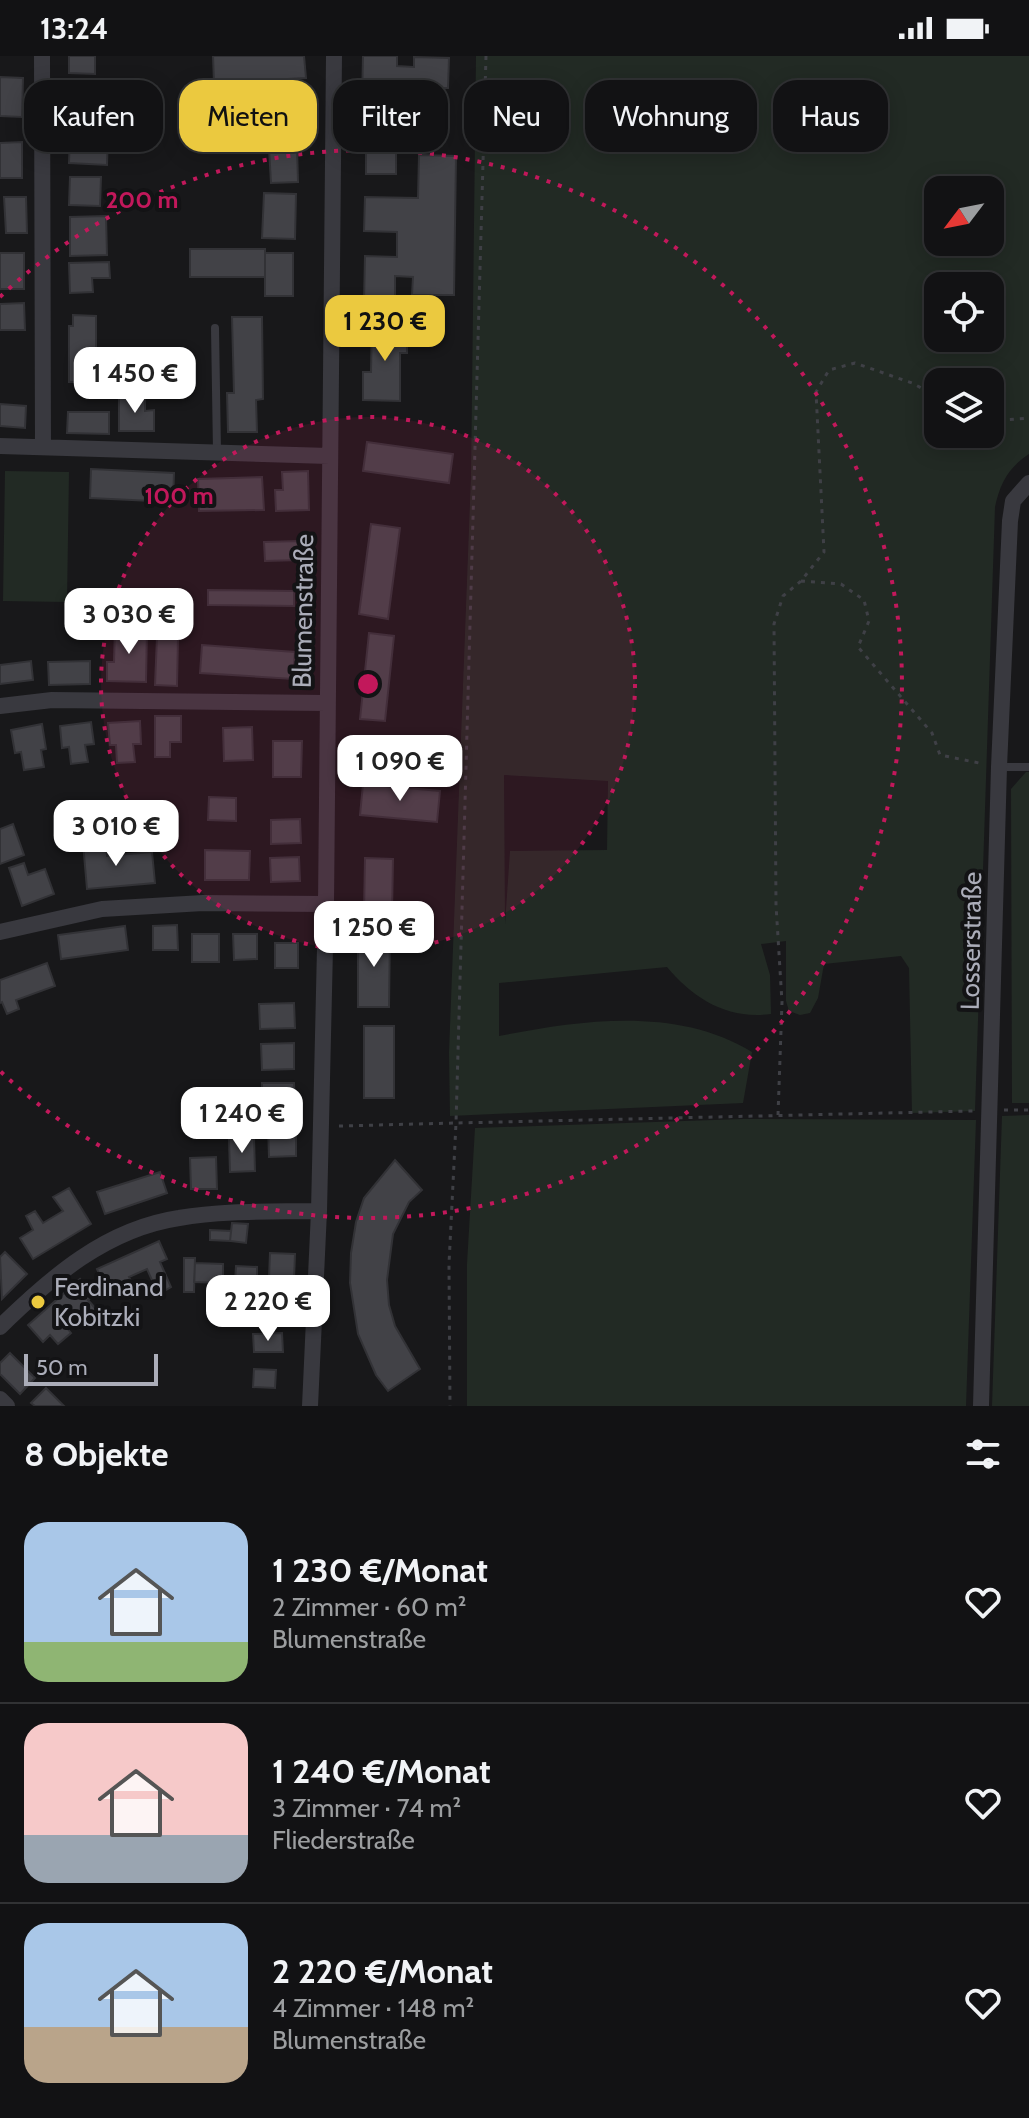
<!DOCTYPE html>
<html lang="de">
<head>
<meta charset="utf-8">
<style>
  body { margin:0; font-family:Cabin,sans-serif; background:#1b1b1d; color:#f1f3f6; height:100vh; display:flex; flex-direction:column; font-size:30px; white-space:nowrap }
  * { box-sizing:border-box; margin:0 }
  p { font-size:26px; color:#9c9ea0 }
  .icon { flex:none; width:44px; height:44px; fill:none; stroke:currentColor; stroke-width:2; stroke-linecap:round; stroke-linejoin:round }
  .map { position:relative; height:1350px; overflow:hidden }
  .sheet { display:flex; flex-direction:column; background:#121214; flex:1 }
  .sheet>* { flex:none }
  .banner { position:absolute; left:24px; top:24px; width:982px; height:72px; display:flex; gap:16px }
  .needle { width:52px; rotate:238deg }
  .fabs { position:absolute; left:924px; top:120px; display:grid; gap:16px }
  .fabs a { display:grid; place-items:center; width:80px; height:80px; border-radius:16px; background:#121214; box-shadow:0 4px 20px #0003,0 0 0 2px #313234; font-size:40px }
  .scale { position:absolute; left:24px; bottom:20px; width:134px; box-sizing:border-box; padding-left:8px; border:4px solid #abadb9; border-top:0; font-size:22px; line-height:28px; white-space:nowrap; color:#abadb9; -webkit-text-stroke:6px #131315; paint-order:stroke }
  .price { position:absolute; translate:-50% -68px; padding:0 18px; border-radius:16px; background:#fff; color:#222; font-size:26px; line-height:52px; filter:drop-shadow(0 2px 4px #0008) }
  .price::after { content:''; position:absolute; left:50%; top:48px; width:24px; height:18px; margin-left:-12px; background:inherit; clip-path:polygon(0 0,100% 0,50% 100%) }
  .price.current { background:#ebc93f; color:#111 }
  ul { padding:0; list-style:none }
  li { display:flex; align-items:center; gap:24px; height:200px; padding:0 24px }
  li+li { border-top:2px solid #313234 }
  li span { display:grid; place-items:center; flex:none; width:224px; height:160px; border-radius:24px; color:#555 }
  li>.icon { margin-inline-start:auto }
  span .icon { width:96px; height:96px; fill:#fffc; stroke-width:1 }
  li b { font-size:34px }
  h2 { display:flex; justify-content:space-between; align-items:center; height:96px; padding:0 24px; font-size:34px }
  .chip { padding:0 28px; border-radius:24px; background:#121214; box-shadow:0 4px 20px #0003,0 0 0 2px #313234; font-size:28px; line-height:72px }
  .chip.current { background:#ebc93f; color:#111 }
  .status { display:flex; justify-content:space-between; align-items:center; height:56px; padding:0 40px; background:#121214; direction:ltr }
  .status svg { height:22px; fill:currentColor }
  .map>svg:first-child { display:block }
  .green { fill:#222a24; fill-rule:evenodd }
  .building { fill:#424247; stroke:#323236; stroke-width:2 }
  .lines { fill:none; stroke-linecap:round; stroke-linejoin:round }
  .path { stroke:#3f4046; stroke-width:3; stroke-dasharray:4 6; stroke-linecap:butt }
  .service { stroke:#39393f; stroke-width:8 }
  .minor { stroke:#39393f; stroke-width:16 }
  .ring { fill:none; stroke:#c2185b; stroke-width:4; stroke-dasharray:4 8 }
  .poi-dot { fill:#ebc93f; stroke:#131315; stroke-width:3 }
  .labels { text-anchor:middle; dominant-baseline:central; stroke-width:8; stroke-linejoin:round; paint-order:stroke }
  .street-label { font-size:26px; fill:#abadb9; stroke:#131315 }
  .poi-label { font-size:26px; fill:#abadb9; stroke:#131315; text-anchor:start }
  .centre { fill:#c2185b; stroke:#131315; stroke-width:4 }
  .ring-label { font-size:24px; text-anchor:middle; font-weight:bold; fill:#c2185b; stroke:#131315; stroke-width:8; stroke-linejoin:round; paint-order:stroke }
</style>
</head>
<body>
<div class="status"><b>13:24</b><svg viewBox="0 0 49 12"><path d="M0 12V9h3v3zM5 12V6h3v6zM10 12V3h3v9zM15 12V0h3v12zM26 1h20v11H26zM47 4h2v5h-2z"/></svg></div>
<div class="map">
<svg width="1029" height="1350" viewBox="0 0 1029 1350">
  <rect width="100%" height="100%" fill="#18181a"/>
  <path class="green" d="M476 0H1029V398C1009 411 1000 427 995 451L975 1055 912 1057 909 912 901 900 824 908 818 942 810 957 800 959 789 955 786 945V885L761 888 770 919 771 958C728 964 694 943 667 911L499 927V980C581 964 677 950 752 996L743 1047 450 1060 449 997 471 420ZM990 134V186H938V134ZM990 230V282H938V230ZM990 326V378H938V326ZM504 719 608 725 607 794 510 795 505 868Z
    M5 415 69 416 67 546 3 545Z
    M1026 716H1029V1047H1012L1011 733Z
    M1029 1059V1350H992L1002 1060Z
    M743 1063 976 1064 966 1350H467V1208L475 1072Z"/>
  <path class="building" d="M69 0H95V18L69 17Z
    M213 0H304L306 22 214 27Z
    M363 0H397V10L414 11V1L449 2 448 32H417V45L362 44Z
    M0 21 23 22 22 61 0 60Z
    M67 35 96 36 94 72 77 71V61H66Z
    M366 62H396V118H366Z
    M70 76 108 78 107 109 69 107Z
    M22 86V122H0V87Z
    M297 91 298 126 271 127 269 92Z
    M419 99 456 100 454 239H412L413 221 395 220V247L364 246 365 200 397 201V176L364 175 365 141 418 142Z
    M70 121H101L100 150 69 149Z
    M264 137 296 138 295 183 262 182Z
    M4 141H26L27 177H6Z
    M106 160 107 199 70 200V161Z
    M190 193H265V221H190Z
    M0 197H24V233H0Z
    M265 197H293V240H265Z
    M109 206 110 222H92L93 236 70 237 69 207Z
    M24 247 25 274H0V248Z
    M73 259 96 260V326H69V270H73Z
    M232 261H262L263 343 256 344 257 376H228L227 337H234Z
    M372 268H407V297H400V345L363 344V316H371Z
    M119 341H145V355L154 354V375H119Z
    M0 348 26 350 25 372 0 370Z
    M68 356H109V378L67 377Z
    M367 386 453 398 449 427 363 415Z
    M91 413 174 417 173 446 90 442Z
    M308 415 309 454 276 455 275 434H283L282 416Z
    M262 421 264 454 199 455 198 423Z
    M371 468 400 472 388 563 359 558Z
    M299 485 300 504 265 505 264 486Z
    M208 534 294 535V550L208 549Z
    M115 571 147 572 146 626 107 625V606H114Z
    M369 577 394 580 385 665 360 663Z
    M157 581 178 582 177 630 155 629Z
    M202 589 295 596 293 623 200 617Z
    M31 605 33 624 0 628V609Z
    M90 605V628L49 629 48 606Z
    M155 660H181V686H170V701H155Z
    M140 665 141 688H133L135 706 117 707 116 689H110L108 667Z
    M91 666 94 688 85 689 88 706 71 708 69 691 62 692 60 670Z
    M42 668 46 693 41 694 44 711 24 714 21 696 15 697 11 674Z
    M252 671 253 704 224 705 223 672Z
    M273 685H302L301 721H273Z
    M364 687 421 695 419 710 362 702Z
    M363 728 440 735 437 766 360 759Z
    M209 741 236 742V765L208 764Z
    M300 763 301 787 271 788V764Z
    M13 768 24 799 0 808V773Z
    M106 785 107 800 152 796 155 827 87 833 83 787Z
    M205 794 250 795 249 824H205Z
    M299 801 300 825 271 826 270 802Z
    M365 802 393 803 392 858 364 857Z
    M24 807 28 819 45 813 54 838 22 850 9 812Z
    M177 869 178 894H153V870Z
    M125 870 128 894 61 903 58 879Z
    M358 875H390L389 951H358Z
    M192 878H219V906H192Z
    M233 878H257V903L234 904Z
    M275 887H298V912H275Z
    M47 907 55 930 16 944 19 953 7 958 2 946 0 947V924Z
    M294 947 295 972 260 973 259 948Z
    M364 970H394V1042H364Z
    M294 987V1013L262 1014 261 988Z
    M262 1027H294L295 1052 262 1053Z
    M268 1070H296V1100L269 1101Z
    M254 1082 255 1115 230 1116 229 1083Z
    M216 1101 217 1133H191L190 1102Z
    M395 1104 422 1134 409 1146 393 1178 387 1224 389 1249 395 1270 420 1313 388 1335 376 1319 358 1278 350 1227 351 1197 356 1166 364 1142Z
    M160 1116 167 1137 105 1158 97 1136Z
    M69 1132 91 1168 33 1203 20 1182 33 1174 26 1160 35 1155 43 1167 63 1155 53 1141Z
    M232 1167 248 1168 246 1187 230 1185Z
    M210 1174 231 1175 230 1185 210 1184Z
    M159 1185 167 1203 160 1206 171 1231 164 1235 161 1229 155 1231 147 1213 129 1221 137 1238 130 1242 127 1235 121 1239 116 1228 105 1232 97 1213Z
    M5 1196 27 1218 2 1243 0 1201Z
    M270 1197 295 1198 293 1249 268 1247Z
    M184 1202H195L194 1236H184Z
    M195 1207 223 1208V1227L194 1226Z
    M236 1210 257 1211V1227L235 1226Z
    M80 1223 94 1239 88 1244 103 1261 90 1272 75 1256 63 1267 71 1277 58 1288 50 1279 43 1286 28 1269Z
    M282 1277 283 1296H254L253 1278Z
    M10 1297 35 1322 20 1338 0 1318V1307Z
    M254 1313 276 1314 275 1332 253 1331Z
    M46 1332 64 1350H35L31 1347Z"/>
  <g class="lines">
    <path class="path" d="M486 0 456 1067 973 1055
      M990 362 1004 364 1029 362
      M801 525 841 528 864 544 869 565 858 591 932 677 940 699 984 708
      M1004 1054H1029
      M778 1059 782 946 776 849 774 568 783 540 801 525 824 496 816 336 829 314 855 307 912 327 938 341
      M339 1070 456 1067 449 1208 450 1350"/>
    <path class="service" d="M215 272 217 396
      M999 711H1029"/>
    <path class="minor" d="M42 0 43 390
      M0 390 329 400
      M0 650 52 644 326 647
      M0 876 102 853 203 847 326 848
      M0 1271C51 1221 106 1173 179 1162 225 1154 273 1156 319 1155
      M0 1343 7 1350
      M310 1350 319 1155 326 848 334 0
      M981 1350 999 711 1010 465 1013 445 1029 427"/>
  </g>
  <circle cx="368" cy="628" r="267" fill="#c2185b" fill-opacity=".12"/>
  <g class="ring">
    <circle cx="368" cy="628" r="267"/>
    <path d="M0 241A534 534 0 1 1 0 1015"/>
  </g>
  <circle class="poi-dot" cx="38" cy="1246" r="8"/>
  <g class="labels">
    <g class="street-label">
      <text transform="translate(303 555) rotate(-89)">Blumenstraße</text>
      <text transform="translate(971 885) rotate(-89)">Losserstraße</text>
    </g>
    <g class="poi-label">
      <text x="54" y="1231">Ferdinand<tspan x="54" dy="30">Kobitzki</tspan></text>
    </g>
  </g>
  <circle cx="368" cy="628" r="12" class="centre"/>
  <g class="ring-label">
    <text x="142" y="152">200 m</text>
    <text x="179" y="448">100 m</text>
  </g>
</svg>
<div class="fabs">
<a><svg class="needle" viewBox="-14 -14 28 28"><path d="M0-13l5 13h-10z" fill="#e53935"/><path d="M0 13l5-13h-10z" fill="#9c9ea0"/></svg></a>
<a><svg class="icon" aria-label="locate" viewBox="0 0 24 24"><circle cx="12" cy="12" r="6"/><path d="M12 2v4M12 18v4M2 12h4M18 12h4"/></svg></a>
<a><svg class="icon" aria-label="layers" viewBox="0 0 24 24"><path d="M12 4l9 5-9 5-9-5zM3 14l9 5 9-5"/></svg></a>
</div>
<div class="scale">50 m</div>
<b class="price current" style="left:385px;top:307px">1 230 €</b>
<b class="price" style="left:135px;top:359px">1 450 €</b>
<b class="price" style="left:129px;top:600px">3 030 €</b>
<b class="price" style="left:400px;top:747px">1 090 €</b>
<b class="price" style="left:116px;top:812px">3 010 €</b>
<b class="price" style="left:374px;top:913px">1 250 €</b>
<b class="price" style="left:242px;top:1099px">1 240 €</b>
<b class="price" style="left:268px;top:1287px">2 220 €</b>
<div class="banner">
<a class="chip">Kaufen</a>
<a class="chip current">Mieten</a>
<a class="chip">Filter</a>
<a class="chip">Neu</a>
<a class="chip">Wohnung</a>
<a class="chip">Haus</a>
</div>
</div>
<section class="sheet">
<h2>8 Objekte<svg class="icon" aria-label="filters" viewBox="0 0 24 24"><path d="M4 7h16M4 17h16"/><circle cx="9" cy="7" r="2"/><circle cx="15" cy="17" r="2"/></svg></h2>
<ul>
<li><span style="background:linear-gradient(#a9c7e8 75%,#8fb573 0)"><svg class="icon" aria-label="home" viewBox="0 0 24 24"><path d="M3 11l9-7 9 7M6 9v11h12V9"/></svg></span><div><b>1 230 €/Monat</b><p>2 Zimmer · 60 m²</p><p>Blumenstraße</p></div><svg class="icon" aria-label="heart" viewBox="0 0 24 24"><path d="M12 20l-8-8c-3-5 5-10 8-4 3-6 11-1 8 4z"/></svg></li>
<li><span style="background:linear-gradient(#f6c9c9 70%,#9aa5b1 0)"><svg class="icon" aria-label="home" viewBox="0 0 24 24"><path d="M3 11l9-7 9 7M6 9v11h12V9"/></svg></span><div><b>1 240 €/Monat</b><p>3 Zimmer · 74 m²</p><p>Fliederstraße</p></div><svg class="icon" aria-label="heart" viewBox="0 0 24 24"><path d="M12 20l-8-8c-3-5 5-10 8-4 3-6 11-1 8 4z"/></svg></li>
<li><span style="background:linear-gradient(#a9c7e8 65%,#b9a48a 0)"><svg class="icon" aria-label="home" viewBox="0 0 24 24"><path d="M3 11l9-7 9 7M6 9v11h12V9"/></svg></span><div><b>2 220 €/Monat</b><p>4 Zimmer · 148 m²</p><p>Blumenstraße</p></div><svg class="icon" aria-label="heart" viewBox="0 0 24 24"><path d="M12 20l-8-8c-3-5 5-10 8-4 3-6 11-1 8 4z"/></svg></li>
</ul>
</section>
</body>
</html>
